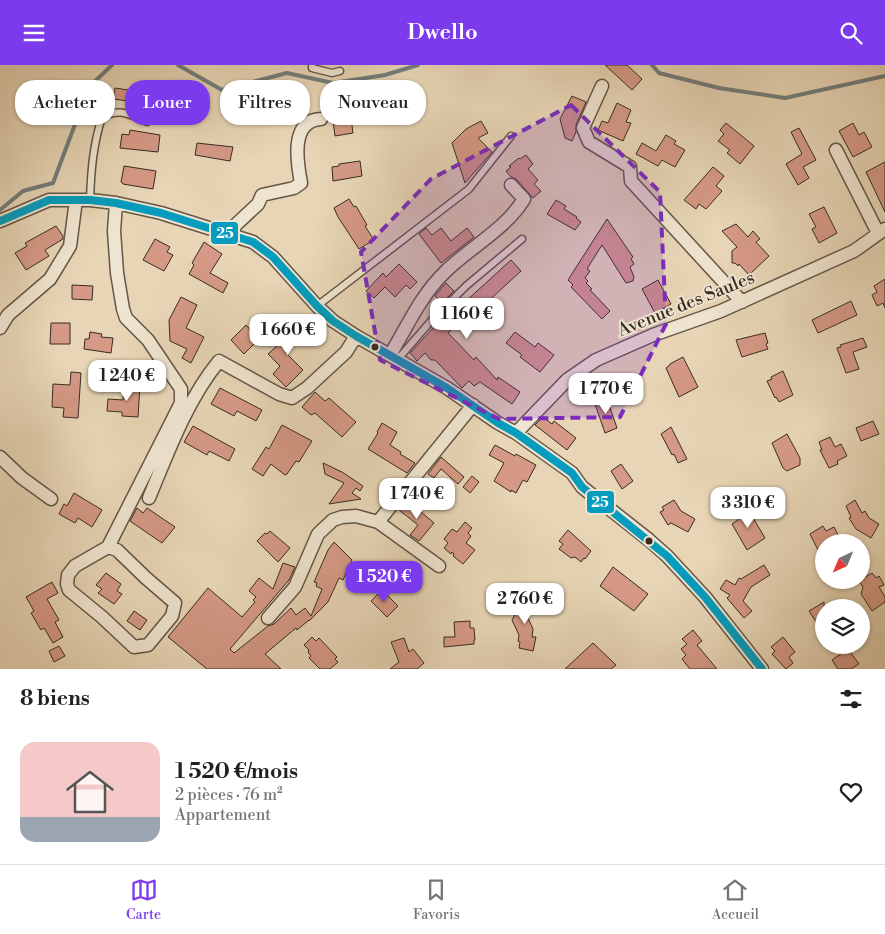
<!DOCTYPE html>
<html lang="fr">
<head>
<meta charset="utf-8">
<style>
  body { margin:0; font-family:"Libre Bodoni",serif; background:#f6f6f6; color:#202124; height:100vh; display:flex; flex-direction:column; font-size:19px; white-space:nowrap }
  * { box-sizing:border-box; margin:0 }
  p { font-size:16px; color:#757577 }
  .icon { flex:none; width:28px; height:28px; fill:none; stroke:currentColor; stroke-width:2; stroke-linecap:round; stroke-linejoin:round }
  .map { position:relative; height:604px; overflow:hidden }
  .side { display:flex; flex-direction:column; background:#fff; flex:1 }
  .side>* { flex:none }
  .top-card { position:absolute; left:15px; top:15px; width:500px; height:45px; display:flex; gap:10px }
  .needle { width:32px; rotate:224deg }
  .controls { position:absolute; left:815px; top:469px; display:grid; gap:10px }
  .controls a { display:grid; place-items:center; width:55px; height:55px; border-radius:50%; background:#fff; box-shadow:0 1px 4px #0004; font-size:25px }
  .price { position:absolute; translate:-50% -42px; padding:0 11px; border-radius:10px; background:#fff; color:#222; font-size:16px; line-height:32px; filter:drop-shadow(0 1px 2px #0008) }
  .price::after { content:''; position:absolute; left:50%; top:30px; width:15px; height:11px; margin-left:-8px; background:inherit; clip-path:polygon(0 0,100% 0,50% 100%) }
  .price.active { background:#7c3aed; color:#fff }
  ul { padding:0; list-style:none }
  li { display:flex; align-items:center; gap:15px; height:125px; padding:0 20px }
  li+li { border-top:1px solid #e0e0e0 }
  li span { display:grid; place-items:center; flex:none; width:140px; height:100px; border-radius:15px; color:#555 }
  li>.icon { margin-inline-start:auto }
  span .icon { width:60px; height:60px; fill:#fffc; stroke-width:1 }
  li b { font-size:21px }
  h2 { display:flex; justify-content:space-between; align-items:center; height:60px; padding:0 20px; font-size:21px }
  .pill { padding:0 18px; border-radius:20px; background:#fff; box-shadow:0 1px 4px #0004; font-size:18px; line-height:45px }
  .pill.active { background:#7c3aed; color:#fff }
  header { display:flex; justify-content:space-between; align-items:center; height:65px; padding:0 20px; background:#7c3aed; color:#fff; font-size:22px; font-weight:600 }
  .tabs { display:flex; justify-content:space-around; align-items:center; height:70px; border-top:1px solid #e0e0e0; background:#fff; font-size:14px; color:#757577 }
  .tabs a { display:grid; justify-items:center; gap:2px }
  .tabs .active { color:#7c3aed }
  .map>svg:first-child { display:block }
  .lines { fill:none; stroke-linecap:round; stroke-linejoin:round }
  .stream { stroke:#737e7d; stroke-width:4 }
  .building { fill:#d59985; stroke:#382b24 }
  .lane-casing { stroke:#645648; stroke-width:9 }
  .street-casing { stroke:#645648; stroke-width:15 }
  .lane { stroke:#efe4cf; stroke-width:6 }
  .street { stroke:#efe4cf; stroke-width:12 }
  .bus-1-casing { stroke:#efe4cf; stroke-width:11 }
  .bus-1 { stroke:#069cbd; stroke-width:8 }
  .marked { fill:#7b2cbf; fill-opacity:0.2; stroke:#7b2cbf; stroke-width:4; stroke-dasharray:10 6; stroke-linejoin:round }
  .bus-dot { fill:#382b24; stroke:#efe4cf; stroke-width:2 }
  .labels { text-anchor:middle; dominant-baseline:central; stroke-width:4; stroke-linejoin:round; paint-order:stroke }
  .street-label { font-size:18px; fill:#382b24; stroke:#efe4cf }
  .line-badge { stroke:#efe4cf; stroke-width:2 }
  .badge-label { font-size:14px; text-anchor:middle; font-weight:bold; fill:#fff }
</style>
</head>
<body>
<header><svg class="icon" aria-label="menu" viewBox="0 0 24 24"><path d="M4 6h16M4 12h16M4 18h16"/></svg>Dwello<svg class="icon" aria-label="search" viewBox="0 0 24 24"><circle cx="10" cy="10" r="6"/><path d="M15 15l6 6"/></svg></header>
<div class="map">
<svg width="885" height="604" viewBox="0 0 885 604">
  <rect width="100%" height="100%" fill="#e7d5b5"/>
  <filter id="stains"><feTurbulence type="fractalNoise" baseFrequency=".004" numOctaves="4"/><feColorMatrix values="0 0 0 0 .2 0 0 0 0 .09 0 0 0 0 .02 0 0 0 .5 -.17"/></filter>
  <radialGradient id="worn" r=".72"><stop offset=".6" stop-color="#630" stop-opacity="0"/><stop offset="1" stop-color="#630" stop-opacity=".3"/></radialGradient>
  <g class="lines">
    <path class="stream" d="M178 0 222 25 287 8 333 18 385 10 418 0
      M652 0 659 8 719 23 785 33 885 11
      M0 145 23 126 53 118 89 22 112 0"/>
  </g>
  <path class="building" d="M605 0H627L642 14 632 25Z
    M115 23 168 31 165 49 130 43V41L128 40V36L113 34Z
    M572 31 586 37 576 60V67L572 76 565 73 560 54Z
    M349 38 353 68 335 71 331 40Z
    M617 38 631 45 626 57 631 58 623 76 598 65 602 56 608 58Z
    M481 56 488 68 478 73 492 87 465 118 452 78 466 64Z
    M726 58 754 81 740 99 727 88 730 85 718 76 724 69 720 65Z
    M853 58 859 70 864 67 872 82 853 92 839 66Z
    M799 63 816 95 803 102 809 113 798 120 786 99 802 89 791 67Z
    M130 65 160 70 158 87 120 83 122 69 129 70Z
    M666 70 676 76 674 79 685 85 675 102 662 95 658 101 636 89 642 78 656 86Z
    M197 78 233 82 230 96 195 90Z
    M526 90 533 99 528 104 538 115 534 119 541 126 533 133 516 114 511 112 506 106 511 102 509 101 519 93 520 94Z
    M360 96 362 111 333 116 332 102 339 101V99Z
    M885 97V147L866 107Z
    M124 101 156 106 153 124 123 119 121 117Z
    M713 102 724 111 716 121 722 126 706 144 699 139 696 144 684 135Z
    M349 134 354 142 356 141 367 160 365 161 374 175 359 184 338 152 334 143Z
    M556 135 566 141 564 144 577 152 576 153 581 157 575 165 547 149Z
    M824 142 837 168 819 178 812 164 816 162 809 149Z
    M607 154 633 192 631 194 634 199 630 202 634 212 633 216 626 218 602 180 587 204 590 206 585 213 588 216 586 218 592 224 590 225 610 246 602 254 571 222 573 220 568 215Z
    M736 159 748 172 753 166 760 174 756 177 769 191 749 210 739 199 738 201 735 198H732V186L737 182 722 166Z
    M56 161 63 171V174L45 185 49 191 26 205 15 188 27 181 25 178Z
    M426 163 432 170 441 163 451 176 467 163 474 172 441 198 419 169Z
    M155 174 170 182 167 187 173 190 164 206 143 195Z
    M204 177 222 189 210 208 228 218 223 228 189 209 194 200 192 198Z
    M511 195 521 206 471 252 468 249 448 268 474 295 476 292 497 315 498 312 520 327 512 339 480 317 474 321 469 316 462 323 435 295H431L425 288 417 296 410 288 461 233 465 237Z
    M399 199 417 217 410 224 406 220 395 232 385 222 374 233 366 226 383 208 386 212Z
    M885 214V243L883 238 877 241 872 230 877 227 874 221Z
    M658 215 671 239 655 248 642 224Z
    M446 218 454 226 442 238 435 231Z
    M72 220 93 221 92 235 72 234Z
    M181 232 197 240 186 263 204 272 191 298 182 293 187 284 170 276 169 255Z
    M851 236 857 250 818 268 812 255Z
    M306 255 312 261 285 287 303 305 286 322 273 309 280 301 268 289Z
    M51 258H70V279H50Z
    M246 260 255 270 251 273 255 278 244 289 231 275Z
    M90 267 102 269 101 272 113 273 111 288 84 284 85 274H89Z
    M515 267 535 282 538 278 554 290 540 307 520 292 522 290 506 278Z
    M765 268 768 278 766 279 768 284 742 292 736 275Z
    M863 273 867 282 853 287 859 304 846 308 837 283 841 282 840 280Z
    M683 292 698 322 679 332 666 303 670 300V299Z
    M783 306 793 330 779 337 776 332 775 333 767 316 772 314 771 312Z
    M71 307 81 308 78 353 63 352 64 343 52 342 53 319 70 320Z
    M124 319 140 320 138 352 122 351V347L107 346 108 334 123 335Z
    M220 323 262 345 256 356 237 346 234 351 211 339Z
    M315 327 325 336 329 333 356 357 342 372 315 348 311 350 302 342Z
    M606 331 617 363 605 368 594 336Z
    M543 352 552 359 554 356 576 373 567 385 535 360Z
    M873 356 879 369 861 376 856 363Z
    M382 358 397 367 390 380 401 387 400 389 415 398 407 408 368 384 378 368 377 367Z
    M282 360 312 376 299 397 296 396 287 409 285 410 271 399 263 411 252 404 266 382 269 384Z
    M193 361 235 384 229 396 209 386 207 390 184 377Z
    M671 362 687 394 678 398 674 389 672 390 661 369Z
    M787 369 800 393V400L787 406 783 403 772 378Z
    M830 372 835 382 841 379 847 391 837 396 838 399 829 403 820 385H822L819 377Z
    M495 380 515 391 516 389 536 400 527 417 523 415 516 428 511 425V427L494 416 504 398 489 390Z
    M441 392 464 412 458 419 441 404 434 413 428 409Z
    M323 398 342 407 363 421 360 426 356 423 352 428 361 434 329 439 344 418 325 409Z
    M621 399 633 416 622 424 611 406Z
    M472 411 479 417 470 428 463 422Z
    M74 428 102 445 92 462 78 453 75 458 59 449 64 439 67 441Z
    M407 435 434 458 419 476 410 470 418 460 399 445Z
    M674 435 681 446 695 454 688 467 671 458 668 460 660 447 664 445 662 442Z
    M855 435 862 448 865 446 869 453 879 459 871 473 856 464 849 453 851 452 846 441Z
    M137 443 143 448 147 443 175 462 162 478 130 456Z
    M745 443 750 452 752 451 765 473 747 485 732 459 738 455 735 449Z
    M465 457 472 463 468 468 471 471 466 478 475 485 463 499 453 491 454 489 452 487 451 489 444 483 448 478 444 474 452 464 457 467Z
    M823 461 826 466 834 462 842 478H824V497L810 469Z
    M568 465 591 486 585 494 584 493 581 497 575 492 571 493 559 484 563 479 559 476Z
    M270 466 290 483 278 497 257 476 265 468 267 469Z
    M334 477 352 495 343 515 339 513 328 537 309 556V555L297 565 296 563 265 589 281 604H207L168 572 208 523 242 552 255 537 253 535 256 532 249 526 259 513 273 524 283 498 295 502 289 515 230 584 234 588 268 561 274 559 291 543 296 550 305 543 311 551 322 524 316 521 317 518 314 517 328 485Z
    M401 498 415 508 406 520 392 510Z
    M764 500 770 510 751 522 743 536 752 546 744 553 727 533 730 530 720 524 726 515 735 520 739 513 741 514Z
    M613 502 648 529 634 546 600 521Z
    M106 508 121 519 117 526 122 529 114 539 98 528 102 524 96 520Z
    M872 508 876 513 879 511 884 520 879 522 885 532V537L872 546 861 529 863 522 859 516Z
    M52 517 58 528 47 534 59 555 55 557 63 572 53 578 44 563 41 565 31 548 34 546 26 532Z
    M382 525 398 541 387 552 371 536Z
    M526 531 535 535 527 551 533 564 532 572H536L533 586 519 583 520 577 518 576 519 570 512 555Z
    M824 537V569L809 546Z
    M134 546 147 555 140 565 127 556Z
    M470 556V563H474L475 575H474V579L444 582V572H455L454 557Z
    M693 565 702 576 697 580 717 604H690L682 594 686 590 681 584 687 579 682 574Z
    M312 572 316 576 319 573 337 592 335 594 338 597 330 604H320L309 593 311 591 308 587 309 585 304 580Z
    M783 572 795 587 789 592 793 598 786 604 772 589 775 586 771 582Z
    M404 573 409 587 413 584 424 598 417 604H390L399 597 391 577Z
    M593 578 616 600 611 604H565Z
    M59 581 65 591 54 597 49 586Z
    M848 584 859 599 851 604H838L832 595Z"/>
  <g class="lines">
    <defs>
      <path id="lane" d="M312 0V3L332 8 340 6
        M90 135C91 106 93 80 102 52 121 43 129 49 147 57
        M317 241 469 124 511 71
        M398 294 431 256 466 221 522 174"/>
      <path id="street" d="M602 21 583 63 589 77 630 102 631 116 742 237
        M836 85 878 168
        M0 156 49 135H90L116 138 161 148 253 177 273 192 317 241 333 256 356 271 447 323 498 358 516 368 572 408 582 422 649 475 667 491 705 532 762 604
        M227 168 258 139 262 130 294 123 301 118C297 97 290 55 321 54
        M0 263 8 250 50 214 70 181 76 135
        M390 290C407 262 421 230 445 207 470 182 505 165 524 134L511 120
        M516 368 567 315 596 295 653 270 721 246 854 186 885 164
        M0 392 22 413 51 434
        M149 433C168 387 187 335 219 296L279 329 292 333 307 323 346 287 356 271
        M378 457 473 340
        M108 482 117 485 146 513 175 538 172 551 148 580 134 582 102 552 69 525 67 519 68 510 75 501 108 482 181 338V324L148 275 126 253 123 244 117 208 114 166 116 138
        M268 553 295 522 318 469 333 455 342 452 356 451 378 457 439 501"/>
    </defs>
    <use href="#lane" class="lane-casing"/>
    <use href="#street" class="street-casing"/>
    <use href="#lane" class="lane"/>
    <use href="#street" class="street"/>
    <defs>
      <path id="bus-1" d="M0 156 49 135H90L116 138 161 148 253 177 273 192 317 241 333 256 356 271 447 323 498 358 516 368 572 408 582 422 667 491 705 532 762 604"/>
    </defs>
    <use href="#bus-1" class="bus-1-casing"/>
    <use href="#bus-1" class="bus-1"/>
  </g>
  <path class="marked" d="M571 40 660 127 666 259 620 352 499 354 380 295 361 187 431 114Z"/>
  <g class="bus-dot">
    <circle cx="375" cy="282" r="4.5"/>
    <circle cx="649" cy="476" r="4.5"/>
  </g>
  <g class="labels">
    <g class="street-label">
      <text transform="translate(686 239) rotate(-22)">Avenue des Saules</text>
    </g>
  </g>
  <g class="line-badge">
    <rect x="210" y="156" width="29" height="24" rx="5" fill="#069cbd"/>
    <rect x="586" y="425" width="29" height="24" rx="5" fill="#069cbd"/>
  </g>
  <g class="badge-label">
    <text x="225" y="173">25</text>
    <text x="600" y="442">25</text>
  </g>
  <rect width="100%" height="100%" filter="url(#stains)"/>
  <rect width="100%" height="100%" fill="url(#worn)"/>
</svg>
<div class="controls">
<a><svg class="needle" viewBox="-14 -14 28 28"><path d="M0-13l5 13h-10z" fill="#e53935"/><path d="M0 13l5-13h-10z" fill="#757577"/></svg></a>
<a><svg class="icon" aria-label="layers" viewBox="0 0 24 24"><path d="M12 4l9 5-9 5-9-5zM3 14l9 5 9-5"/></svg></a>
</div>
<b class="price" style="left:467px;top:275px">1 160 €</b>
<b class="price" style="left:288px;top:291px">1 660 €</b>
<b class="price" style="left:127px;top:337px">1 240 €</b>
<b class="price" style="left:606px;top:350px">1 770 €</b>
<b class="price" style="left:417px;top:455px">1 740 €</b>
<b class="price" style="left:748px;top:464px">3 310 €</b>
<b class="price active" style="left:384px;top:538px">1 520 €</b>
<b class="price" style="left:525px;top:560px">2 760 €</b>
<div class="top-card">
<a class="pill">Acheter</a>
<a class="pill active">Louer</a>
<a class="pill">Filtres</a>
<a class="pill">Nouveau</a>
</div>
</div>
<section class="side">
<h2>8 biens<svg class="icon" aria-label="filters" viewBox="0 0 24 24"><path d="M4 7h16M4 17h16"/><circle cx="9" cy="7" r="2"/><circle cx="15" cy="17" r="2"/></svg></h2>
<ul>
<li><span style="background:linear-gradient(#f6c9c9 75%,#9aa5b1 0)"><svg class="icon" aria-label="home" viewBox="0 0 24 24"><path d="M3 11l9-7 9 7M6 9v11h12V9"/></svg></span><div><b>1 520 €/mois</b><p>2 pièces · 76 m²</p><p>Appartement</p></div><svg class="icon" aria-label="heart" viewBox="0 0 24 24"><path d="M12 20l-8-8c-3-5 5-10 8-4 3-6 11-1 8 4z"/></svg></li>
</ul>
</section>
<nav class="tabs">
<a class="active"><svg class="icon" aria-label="map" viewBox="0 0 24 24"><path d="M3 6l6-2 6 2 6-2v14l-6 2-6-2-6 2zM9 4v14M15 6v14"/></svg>Carte</a>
<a><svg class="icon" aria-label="saved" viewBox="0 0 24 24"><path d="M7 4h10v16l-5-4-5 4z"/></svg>Favoris</a>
<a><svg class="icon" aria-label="home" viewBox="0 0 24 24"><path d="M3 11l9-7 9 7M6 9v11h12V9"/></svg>Accueil</a>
</nav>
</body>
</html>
